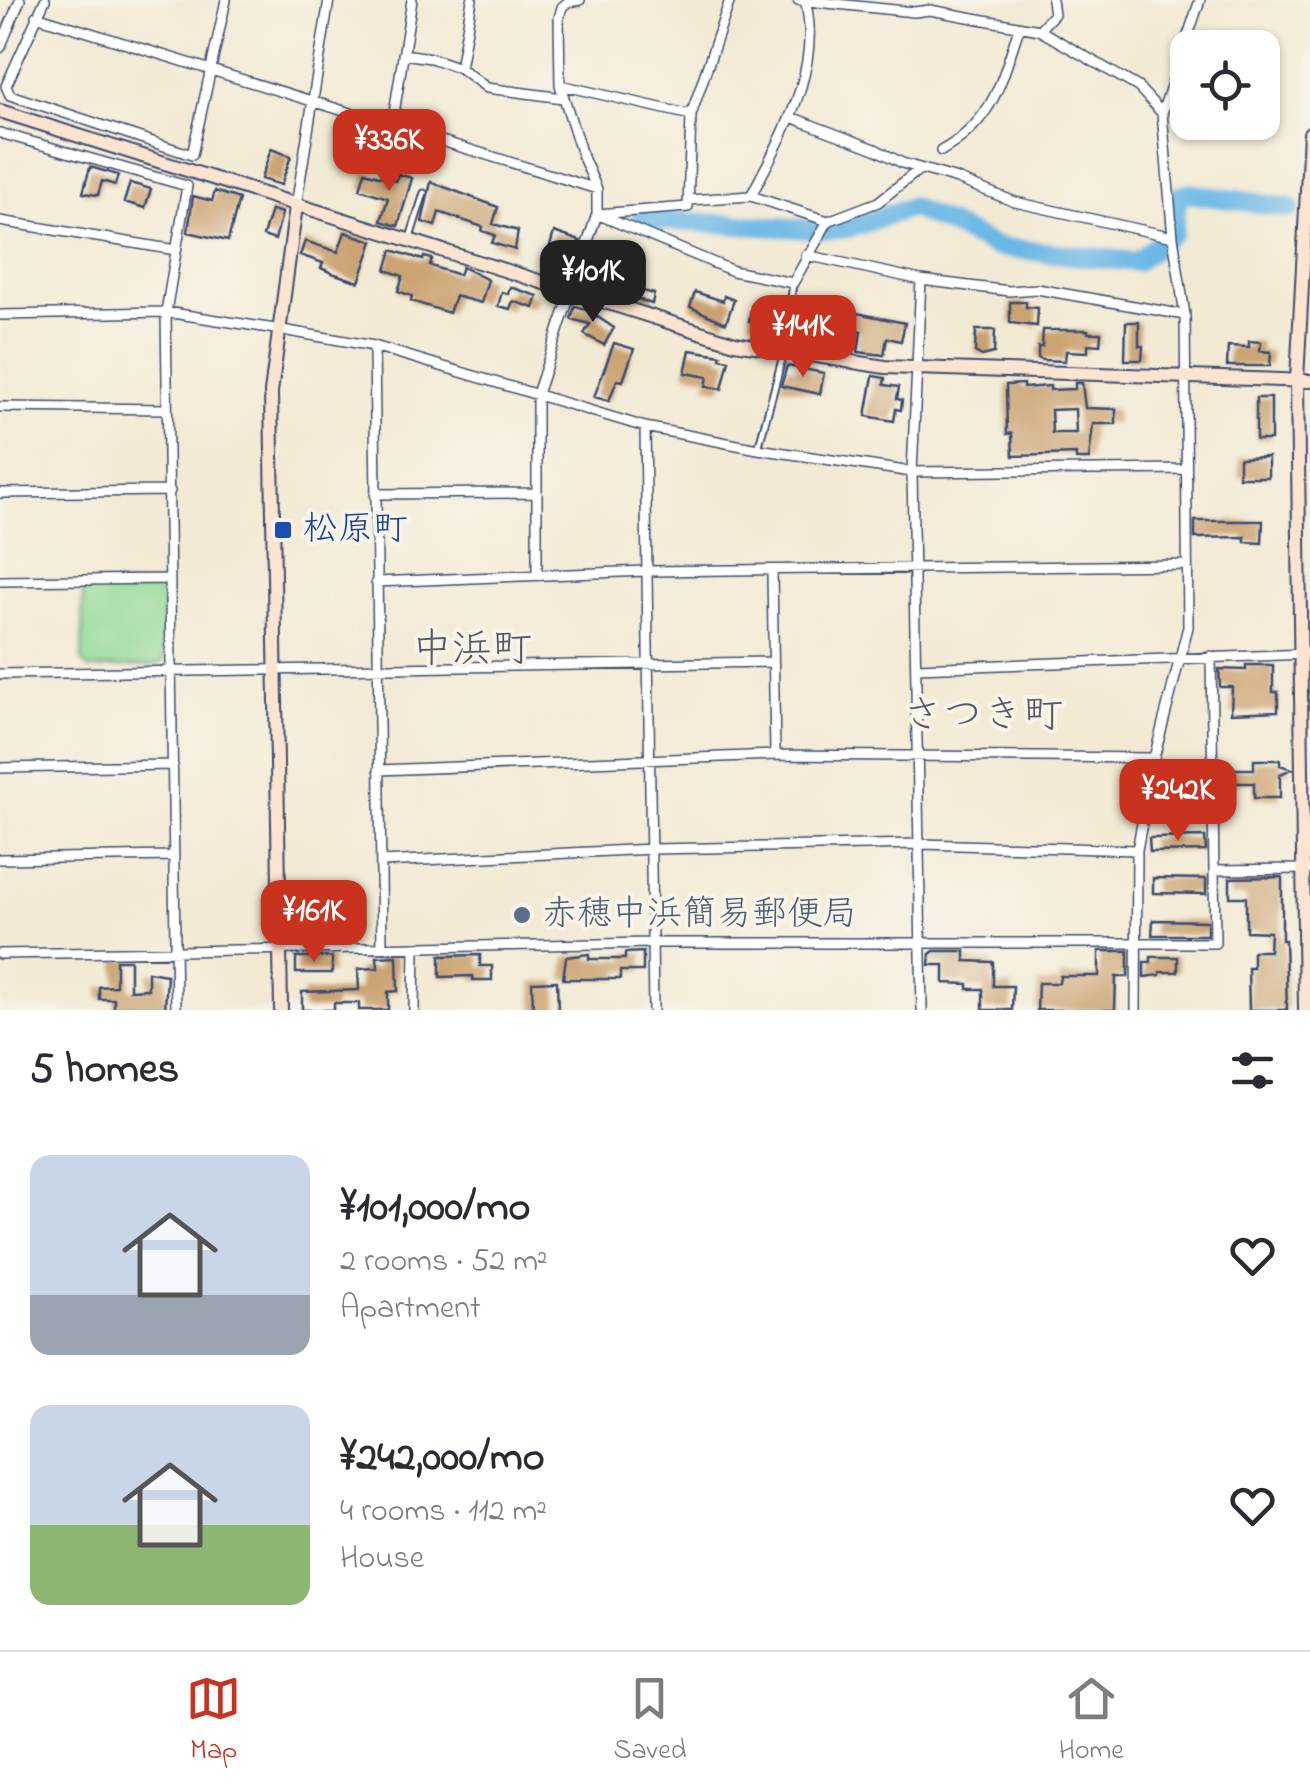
<!DOCTYPE html>
<html lang="en">
<head>
<meta charset="utf-8">
<style>
  body { margin:0; font-family:"Indie Flower","Klee One",sans-serif; background:#f7f7f7; color:#2b2b33; height:100vh; display:flex; flex-direction:column; font-size:38px; white-space:nowrap }
  * { box-sizing:border-box; margin:0 }
  p { font-size:32px; color:#7c7c81 }
  .icon { flex:none; width:55px; height:55px; fill:none; stroke:currentColor; stroke-width:2; stroke-linecap:round; stroke-linejoin:round }
  .map { position:relative; height:1010px; overflow:hidden }
  .drawer { display:flex; flex-direction:column; background:#fff; flex:1 }
  .drawer>* { flex:none }
  .controls { position:absolute; left:1170px; top:30px; display:grid; gap:20px }
  .controls a { display:grid; place-items:center; width:110px; height:110px; border-radius:20px; background:#fff; box-shadow:0 2px 8px #0004; font-size:50px }
  .price { position:absolute; translate:-50% -85px; padding:0 22px; border-radius:20px; background:#c8321e; color:#fff; font-size:32px; line-height:65px; filter:drop-shadow(0 2px 5px #0008) }
  .price::after { content:''; position:absolute; left:50%; top:60px; width:30px; height:22px; margin-left:-15px; background:inherit; clip-path:polygon(0 0,100% 0,50% 100%) }
  .price.active { background:#222; color:#fff }
  ul { padding:0; list-style:none }
  li { display:flex; align-items:center; gap:30px; height:250px; padding:0 30px }
  li span { display:grid; place-items:center; flex:none; width:280px; height:200px; border-radius:20px; color:#555 }
  li>.icon { margin-inline-start:auto }
  span .icon { width:120px; height:120px; fill:#fffc; stroke-width:1 }
  li b { font-size:42px }
  h2 { display:flex; justify-content:space-between; align-items:center; height:120px; padding:0 30px; font-size:42px }
  .tabs { display:flex; justify-content:space-around; align-items:center; height:140px; border-top:2px solid #e1e1e2; background:#fff; font-size:28px; color:#7c7c81 }
  .tabs a { display:grid; justify-items:center; gap:5px }
  .tabs .active { color:#c8321e }
  .map>svg:first-child { display:block }
  .green { fill:#91d994; stroke:#568479; stroke-width:2.5 }
  .lines { fill:none; stroke-linecap:round; stroke-linejoin:round }
  .river { stroke:#6cb8e5; stroke-width:20 }
  .building { fill:#cba372; fill-rule:evenodd }
  .lane-casing { stroke:#3b4b70; stroke-width:9 }
  .street-casing { stroke:#3b4b70; stroke-width:12 }
  .secondary-casing { stroke:#3b4b70; stroke-width:16 }
  .lane { stroke:#fff; stroke-width:5 }
  .street { stroke:#fff; stroke-width:9 }
  .secondary { stroke:#fde4d0; stroke-width:12 }
  .transit-dot { fill:#1a4fb4; stroke:#f7f3e8; stroke-width:4 }
  .service-dot { fill:#5c6f8a; stroke:#f7f3e8; stroke-width:4 }
  .labels { text-anchor:middle; dominant-baseline:central; stroke-width:8; stroke-linejoin:round; paint-order:stroke }
  .transit-label { font-size:35px; fill:#164399; stroke:#f7f3e8; text-anchor:start }
  .service-label { font-size:35px; fill:#4e5e75; stroke:#f7f3e8; text-anchor:start }
  .quarter-label { font-size:40px; fill:#595865; stroke:#f7f3e8 }
</style>
</head>
<body>
<div class="map">
<svg width="1310" height="1010" viewBox="0 0 1310 1010">
  <rect width="100%" height="100%" fill="#f7f3e8"/>
  <filter id="ink" filterUnits="userSpaceOnUse"><feTurbulence type="fractalNoise" baseFrequency=".01" numOctaves="2"/><feDisplacementMap in="SourceGraphic" scale="20" xChannelSelector="R" yChannelSelector="G"/><feConvolveMatrix kernelMatrix="1 2 1 2 8 2 1 2 1" color-interpolation-filters="sRGB"/></filter>
  <filter id="wash" filterUnits="userSpaceOnUse"><feTurbulence type="fractalNoise" baseFrequency=".0048" numOctaves="4" result="noise"/><feDisplacementMap in="SourceGraphic" scale="40" xChannelSelector="R" yChannelSelector="G"/><feGaussianBlur stdDeviation="2.25" result="paint"/><feColorMatrix in="noise" values="0 0 0 0 0 0 0 0 0 0 0 0 0 0 0 0 0 1.4 0 .05"/><feComposite in="paint" operator="in"/></filter>
  <g filter="url(#wash)">
    <rect width="100%" height="100%" fill="#f2ead4"/>
    <path class="green" d="M160 584 163 588 164 661 157 665 89 669 82 662 83 591 88 587Z"/>
    <g class="lines">
      <path class="river" d="M641 219 828 230 849 228 911 207 996 247 1136 262 1173 232 1178 196 1187 193 1290 208"/>
    </g>
    <g id="blocks">
      <path class="building" d="M271 149 291 156 281 185 261 179Z
        M90 167 118 175 115 185 102 181 98 195 83 193Z
        M365 172 396 181 398 174 412 178 398 226 381 221 388 198 360 189Z
        M431 182 498 207 493 224 518 231 515 250 492 243 495 235 482 231 483 227 439 212 435 226 422 222Z
        M130 183 151 189 145 208 124 202Z
        M215 191 239 199 228 241 188 232 193 196 212 201Z
        M271 210 282 213 275 240 263 236Z
        M345 232 373 241 359 282 332 273 321 268 323 263 300 255 305 241 338 252Z
        M554 232 580 241 576 251 568 249 560 273 544 268Z
        M595 246 618 253 613 268 636 276 632 288 654 294 652 304 606 288 605 291 582 283Z
        M392 250 423 260 424 257 432 259 430 265 434 267 459 275 462 267 488 280 481 303 455 296 449 313 411 301 412 296 398 291 403 276 386 270Z
        M510 287 538 296 534 308 513 301 510 309 498 306 502 292 508 294Z
        M695 292 723 301 724 296 734 300 726 323 690 307Z
        M1010 302H1026V307L1038 308 1037 326 1010 323Z
        M752 303 779 308 776 323 769 321V325L749 321Z
        M575 306 587 310 614 328 604 345 584 334 590 324 571 319Z
        M823 306 905 323 901 341 887 338 884 355 858 352 861 331 819 323Z
        M1126 322H1139V346H1143L1142 360H1125Z
        M976 330H995L994 353 982 356 975 352Z
        M1043 330H1088V333H1101L1100 345 1088 344V352L1066 351 1065 361 1042 360 1038 358V347H1042Z
        M1249 341 1261 342 1260 351 1271 352 1270 366H1227L1228 346 1249 347Z
        M614 343 634 349 623 381 617 380 609 401 594 397Z
        M690 350 721 355 720 358 729 360 722 389 706 386 708 377 685 373Z
        M787 366 824 373 820 394 781 386Z
        M873 376 885 378 884 385 899 387 897 399 902 400 901 410 896 409 894 421 866 416Z
        M1075 383H1082L1085 408 1116 409V424H1093L1089 459H1076V454L1013 456 1012 433 1007 434 1006 385 1023 384V388L1050 386V390L1075 389ZM1075 409 1076 433H1052L1051 410Z
        M1256 398H1271V440H1256Z
        M1268 457V477H1239V458Z
        M1195 521H1263L1262 543 1245 542V537L1195 538Z
        M1246 665H1273V692H1278V711L1231 713 1232 687H1220L1219 669 1246 670Z
        M1254 760H1280V765L1292 769 1280 774V798H1254V783H1230V769H1254Z
        M1205 837 1206 851 1150 852 1149 838Z
        M1282 877V940H1285L1287 1010H1249L1248 968H1253V951H1269L1270 932 1246 931V897H1230V878Z
        M1153 878 1206 879V894L1153 893Z
        M1153 920 1207 921V935H1152Z
        M934 951H965V961L993 962V986H1013L1012 1010H983V989H968V984L944 983V965H929L930 954Z
        M1099 951H1128V977H1116L1115 1010H1037L1038 983H1059L1060 976H1099Z
        M643 952V971H620V979H563L566 957 589 954V959H625V953Z
        M480 955V966H492V980H473V976L440 977V956Z
        M397 956 398 991 388 992V1010H359V1003H334V1010H302V992L359 990 358 969 378 968 377 957Z
        M296 957H332V973H296Z
        M1151 957H1178V972H1160V975L1144 977V962H1151Z
        M116 960H130V990L148 989V972L167 975 165 1010H114V999H99V987L116 986Z
        M557 981 558 1010H533L532 982Z"/>
    </g>
  </g>
  <g filter="url(#ink)">
    <use href="#blocks" fill-opacity="0" stroke="#3b4b70" stroke-width="2.5"/>
    <g class="lines">
      <defs>
        <path id="lane" d="M410 238 424 193
          M758 449 784 352 793 283"/>
        <path id="street" d="M45 0 6 86 10 95 192 155 226 0
          M580 0 568 2 562 7 559 18 560 85 582 155 597 189V214L688 207 691 115 730 0
          M798 0 914 12 930 10 1039 30 1138 87 1162 113
          M36 16 597 189
          M1039 30 1054 14 1052 0
          M0 48 20 0
          M403 54 431 58 460 68 487 88 563 98
          M460 68 472 0
          M560 85 691 115
          M791 117 875 149 902 163 957 179 1015 202 1173 237
          M392 126 412 0
          M0 133 187 186 166 312 176 1010
          M941 151C994 121 1001 82 1019 28
          M751 196C781 137 823 69 805 0
          M689 200 751 196 828 221
          M296 206 329 0
          M0 221 176 250
          M806 255 921 280 1009 291 1037 289 1185 315
          M921 280 912 472 922 1010
          M0 315 166 312 288 331 374 346 645 427 758 449 912 472 1186 469
          M374 346 382 947
          M0 407 166 409
          M645 427 653 1010
          M0 493 170 491
          M375 494 536 493
          M772 572 775 755
          M537 575V394L597 214 733 271 793 283 828 221 878 202 920 169
          M0 581 169 579
          M376 582 646 571 1187 565
          M916 668 1310 654
          M0 674 773 662
          M0 768 173 765
          M379 770 775 755 1154 758
          M0 859 174 856
          M381 862 652 849 921 844 1137 850
          M1215 870 1310 869
          M0 954 653 943H1215L1211 656
          M414 1010 415 947
          M1136 1010 1137 850 1154 758 1188 627 1185 315 1173 237 1162 113 1200 0"/>
        <path id="secondary" d="M0 111 735 343 885 367 1310 381
          M281 1010 271 392 296 206
          M1305 1010 1297 380 1310 133"/>
      </defs>
      <use href="#lane" class="lane-casing"/>
      <use href="#street" class="street-casing"/>
      <use href="#secondary" class="secondary-casing"/>
      <use href="#lane" class="lane"/>
      <use href="#street" class="street"/>
      <use href="#secondary" class="secondary"/>
    </g>
  </g>
  <rect class="transit-dot" x="273" y="520" width="20" height="20" rx="5"/>
  <circle class="service-dot" cx="522" cy="915" r="10"/>
  <g class="labels">
    <g class="transit-label">
      <text x="303" y="530">松原町</text>
    </g>
    <g class="service-label">
      <text x="542" y="915">赤穂中浜簡易郵便局</text>
    </g>
    <g class="quarter-label">
      <text x="472" y="651">中浜町</text>
      <text x="983" y="717">さつき町</text>
    </g>
  </g>
</svg>
<div class="controls">
<a><svg class="icon" aria-label="locate" viewBox="0 0 24 24"><circle cx="12" cy="12" r="6"/><path d="M12 2v4M12 18v4M2 12h4M18 12h4"/></svg></a>
</div>
<b class="price" style="left:389px;top:194px">¥336K</b>
<b class="price active" style="left:593px;top:325px">¥101K</b>
<b class="price" style="left:803px;top:380px">¥141K</b>
<b class="price" style="left:1178px;top:844px">¥242K</b>
<b class="price" style="left:314px;top:965px">¥161K</b>
</div>
<section class="drawer">
<h2>5 homes<svg class="icon" aria-label="filters" viewBox="0 0 24 24"><path d="M4 7h16M4 17h16"/><circle cx="9" cy="7" r="2"/><circle cx="15" cy="17" r="2"/></svg></h2>
<ul>
<li><span style="background:linear-gradient(#c9d6e8 70%,#9aa5b1 0)"><svg class="icon" aria-label="home" viewBox="0 0 24 24"><path d="M3 11l9-7 9 7M6 9v11h12V9"/></svg></span><div><b>¥101,000/mo</b><p>2 rooms · 52 m²</p><p>Apartment</p></div><svg class="icon" aria-label="heart" viewBox="0 0 24 24"><path d="M12 20l-8-8c-3-5 5-10 8-4 3-6 11-1 8 4z"/></svg></li>
<li><span style="background:linear-gradient(#c9d6e8 60%,#8fb573 0)"><svg class="icon" aria-label="home" viewBox="0 0 24 24"><path d="M3 11l9-7 9 7M6 9v11h12V9"/></svg></span><div><b>¥242,000/mo</b><p>4 rooms · 112 m²</p><p>House</p></div><svg class="icon" aria-label="heart" viewBox="0 0 24 24"><path d="M12 20l-8-8c-3-5 5-10 8-4 3-6 11-1 8 4z"/></svg></li>
</ul>
</section>
<nav class="tabs">
<a class="active"><svg class="icon" aria-label="map" viewBox="0 0 24 24"><path d="M3 6l6-2 6 2 6-2v14l-6 2-6-2-6 2zM9 4v14M15 6v14"/></svg>Map</a>
<a><svg class="icon" aria-label="saved" viewBox="0 0 24 24"><path d="M7 4h10v16l-5-4-5 4z"/></svg>Saved</a>
<a><svg class="icon" aria-label="home" viewBox="0 0 24 24"><path d="M3 11l9-7 9 7M6 9v11h12V9"/></svg>Home</a>
</nav>
</body>
</html>
